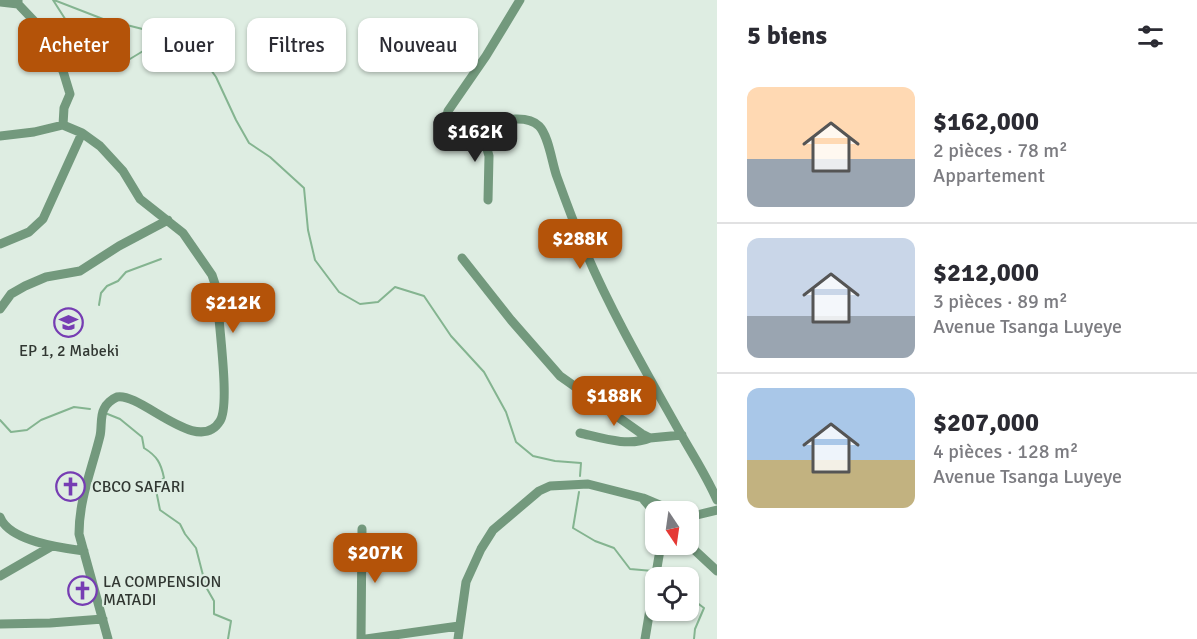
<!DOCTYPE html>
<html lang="fr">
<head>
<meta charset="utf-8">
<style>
  body { margin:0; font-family:Signika,sans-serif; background:#f2f2f3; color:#2b2b33; height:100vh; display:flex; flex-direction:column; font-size:22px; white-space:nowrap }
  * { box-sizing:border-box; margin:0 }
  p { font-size:20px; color:#7c7c81 }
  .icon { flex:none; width:33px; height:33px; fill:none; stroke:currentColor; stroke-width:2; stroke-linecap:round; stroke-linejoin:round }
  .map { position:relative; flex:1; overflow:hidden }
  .drawer { display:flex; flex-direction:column; background:#fff; width:480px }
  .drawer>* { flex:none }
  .top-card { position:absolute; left:18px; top:18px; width:570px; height:54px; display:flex; gap:12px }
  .needle { width:39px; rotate:167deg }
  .controls { position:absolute; left:645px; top:501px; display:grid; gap:12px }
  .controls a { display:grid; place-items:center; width:54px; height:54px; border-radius:12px; background:#fff; box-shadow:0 2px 4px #0004; font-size:30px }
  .price { position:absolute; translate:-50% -51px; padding:0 14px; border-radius:12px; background:#b45309; color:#fff; font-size:20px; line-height:39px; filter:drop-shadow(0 2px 3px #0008) }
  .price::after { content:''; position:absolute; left:50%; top:36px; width:18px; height:14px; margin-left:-9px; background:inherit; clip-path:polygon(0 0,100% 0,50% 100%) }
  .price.active { background:#222; color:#fff }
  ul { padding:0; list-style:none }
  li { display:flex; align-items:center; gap:18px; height:150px; padding:0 30px }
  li+li { border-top:2px solid #e1e1e2 }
  li span { display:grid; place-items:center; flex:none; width:168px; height:120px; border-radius:12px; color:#555 }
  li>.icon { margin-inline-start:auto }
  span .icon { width:72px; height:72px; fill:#fffc; stroke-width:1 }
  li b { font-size:26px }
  h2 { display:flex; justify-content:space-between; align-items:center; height:72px; padding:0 30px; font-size:26px }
  .pill { padding:0 21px; border-radius:12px; background:#fff; box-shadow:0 2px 4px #0004; font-size:21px; line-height:54px }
  .pill.active { background:#b45309; color:#fff }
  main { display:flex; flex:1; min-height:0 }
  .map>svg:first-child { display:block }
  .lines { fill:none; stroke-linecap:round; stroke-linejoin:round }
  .stream { stroke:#84b490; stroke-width:2 }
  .street { stroke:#73997d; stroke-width:9 }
  .labels { text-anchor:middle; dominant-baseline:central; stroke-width:4.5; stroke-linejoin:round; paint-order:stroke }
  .poi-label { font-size:16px; fill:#313732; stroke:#deede2; text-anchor:start }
</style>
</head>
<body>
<main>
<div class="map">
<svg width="717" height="639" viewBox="0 0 717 639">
  <rect width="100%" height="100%" fill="#deede2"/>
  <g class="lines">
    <path class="stream" d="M53 0 76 36 93 69 125 62 153 45 180 39 196 49 216 77 236 120 249 143 270 157 304 188 308 230 315 260 339 292 360 304 378 302 395 287 424 296 451 336 484 372 506 412 516 442 533 456 555 461 581 463 580 476
      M54 0 103 19 178 38
      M99 305 101 293 107 286 118 281 126 272 161 259
      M105 413 120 419 142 437 144 448C157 456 161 463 164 478L155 485 160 510 180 524 185 534 196 548 206 587 214 601V614L231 621 228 639
      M0 420 11 432 27 430 41 420 74 407 90 409
      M579 492 573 528 595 541 614 548 630 569 653 571
      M659 572 670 573 672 578
      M688 596 704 608 695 629 694 639"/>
    <path class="street" d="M18 0V4L37 24 63 71 70 94 64 108 63 125
      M520 0 486 56 448 111 446 119 447 125C465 137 518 106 539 126 549 136 552 164 557 177 566 202 575 226 585 250 611 312 649 377 682 436 694 457 707 477 717 500
      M0 2 18 4
      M480 124 489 156 488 200
      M0 136 34 132 63 125 82 133 100 146 123 171 140 199 183 233 212 275 217 290C217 316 231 404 220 421 198 457 141 392 117 397 112 399 106 404 104 409 100 416 102 428 100 436 92 469 79 499 79 534L108 639
      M0 244 29 232 43 219 82 133
      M462 258 511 320 560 376 642 434 650 438 682 435
      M0 309 11 294 25 286 46 277 80 271 119 246 168 220
      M580 433C602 438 628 447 650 438
      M644 500 656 514
      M688 514 697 515 717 510
      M0 517C9 541 61 548 84 551
      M688 544 717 571
      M0 576 52 546
      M0 624 50 623 103 619
      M361 639 362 529
      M366 639 459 626
      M458 639 466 582 481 549 493 530 539 491 550 486 588 484 643 498 676 512
      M645 639 661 544"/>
  </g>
  <defs>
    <symbol id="school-ring" viewBox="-11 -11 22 22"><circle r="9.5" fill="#deede2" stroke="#763db3" stroke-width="1.5"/><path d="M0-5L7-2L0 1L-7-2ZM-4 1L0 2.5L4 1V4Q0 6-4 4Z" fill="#763db3"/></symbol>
    <symbol id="church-ring" viewBox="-11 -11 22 22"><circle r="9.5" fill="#deede2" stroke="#763db3" stroke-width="1.5"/><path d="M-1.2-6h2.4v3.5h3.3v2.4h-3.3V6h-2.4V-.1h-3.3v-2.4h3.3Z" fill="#763db3"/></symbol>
  </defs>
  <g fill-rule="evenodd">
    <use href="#school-ring" x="52" y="306" width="33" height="33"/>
    <use href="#church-ring" x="54" y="470" width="33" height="33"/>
    <use href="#church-ring" x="66" y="574" width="33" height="33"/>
  </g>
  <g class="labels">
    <g class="poi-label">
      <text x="69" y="351" text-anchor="middle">EP 1, 2 Mabeki</text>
      <text x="92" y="487">CBCO SAFARI</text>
      <text x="103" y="582">LA COMPENSION<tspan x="103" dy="18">MATADI</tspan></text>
    </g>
  </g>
</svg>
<div class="controls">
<a><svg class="needle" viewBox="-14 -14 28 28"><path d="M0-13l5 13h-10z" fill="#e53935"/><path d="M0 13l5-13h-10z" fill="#7c7c81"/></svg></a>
<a><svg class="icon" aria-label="locate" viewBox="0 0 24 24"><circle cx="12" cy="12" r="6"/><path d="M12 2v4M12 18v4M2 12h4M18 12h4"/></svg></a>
</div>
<b class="price active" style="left:475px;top:163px">$162K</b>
<b class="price" style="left:580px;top:270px">$288K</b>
<b class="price" style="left:233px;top:334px">$212K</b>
<b class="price" style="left:614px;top:427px">$188K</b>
<b class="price" style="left:375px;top:584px">$207K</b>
<div class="top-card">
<a class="pill active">Acheter</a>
<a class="pill">Louer</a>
<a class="pill">Filtres</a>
<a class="pill">Nouveau</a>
</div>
</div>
<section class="drawer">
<h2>5 biens<svg class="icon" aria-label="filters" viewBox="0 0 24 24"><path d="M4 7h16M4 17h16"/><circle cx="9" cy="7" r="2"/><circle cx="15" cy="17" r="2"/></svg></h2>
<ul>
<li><span style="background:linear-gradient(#ffd9b3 60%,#9aa5b1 0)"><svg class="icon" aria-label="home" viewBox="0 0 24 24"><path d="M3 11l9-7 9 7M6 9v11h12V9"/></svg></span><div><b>$162,000</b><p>2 pièces · 78 m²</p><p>Appartement</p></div></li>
<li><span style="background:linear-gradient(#c9d6e8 65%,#9aa5b1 0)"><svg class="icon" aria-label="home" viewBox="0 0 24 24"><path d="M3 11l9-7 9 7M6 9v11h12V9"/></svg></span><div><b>$212,000</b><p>3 pièces · 89 m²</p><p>Avenue Tsanga Luyeye</p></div></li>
<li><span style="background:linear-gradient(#a9c7e8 60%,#c2b280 0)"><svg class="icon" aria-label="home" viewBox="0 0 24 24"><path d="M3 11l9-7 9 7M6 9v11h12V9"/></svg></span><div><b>$207,000</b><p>4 pièces · 128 m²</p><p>Avenue Tsanga Luyeye</p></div></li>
</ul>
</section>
</main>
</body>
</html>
